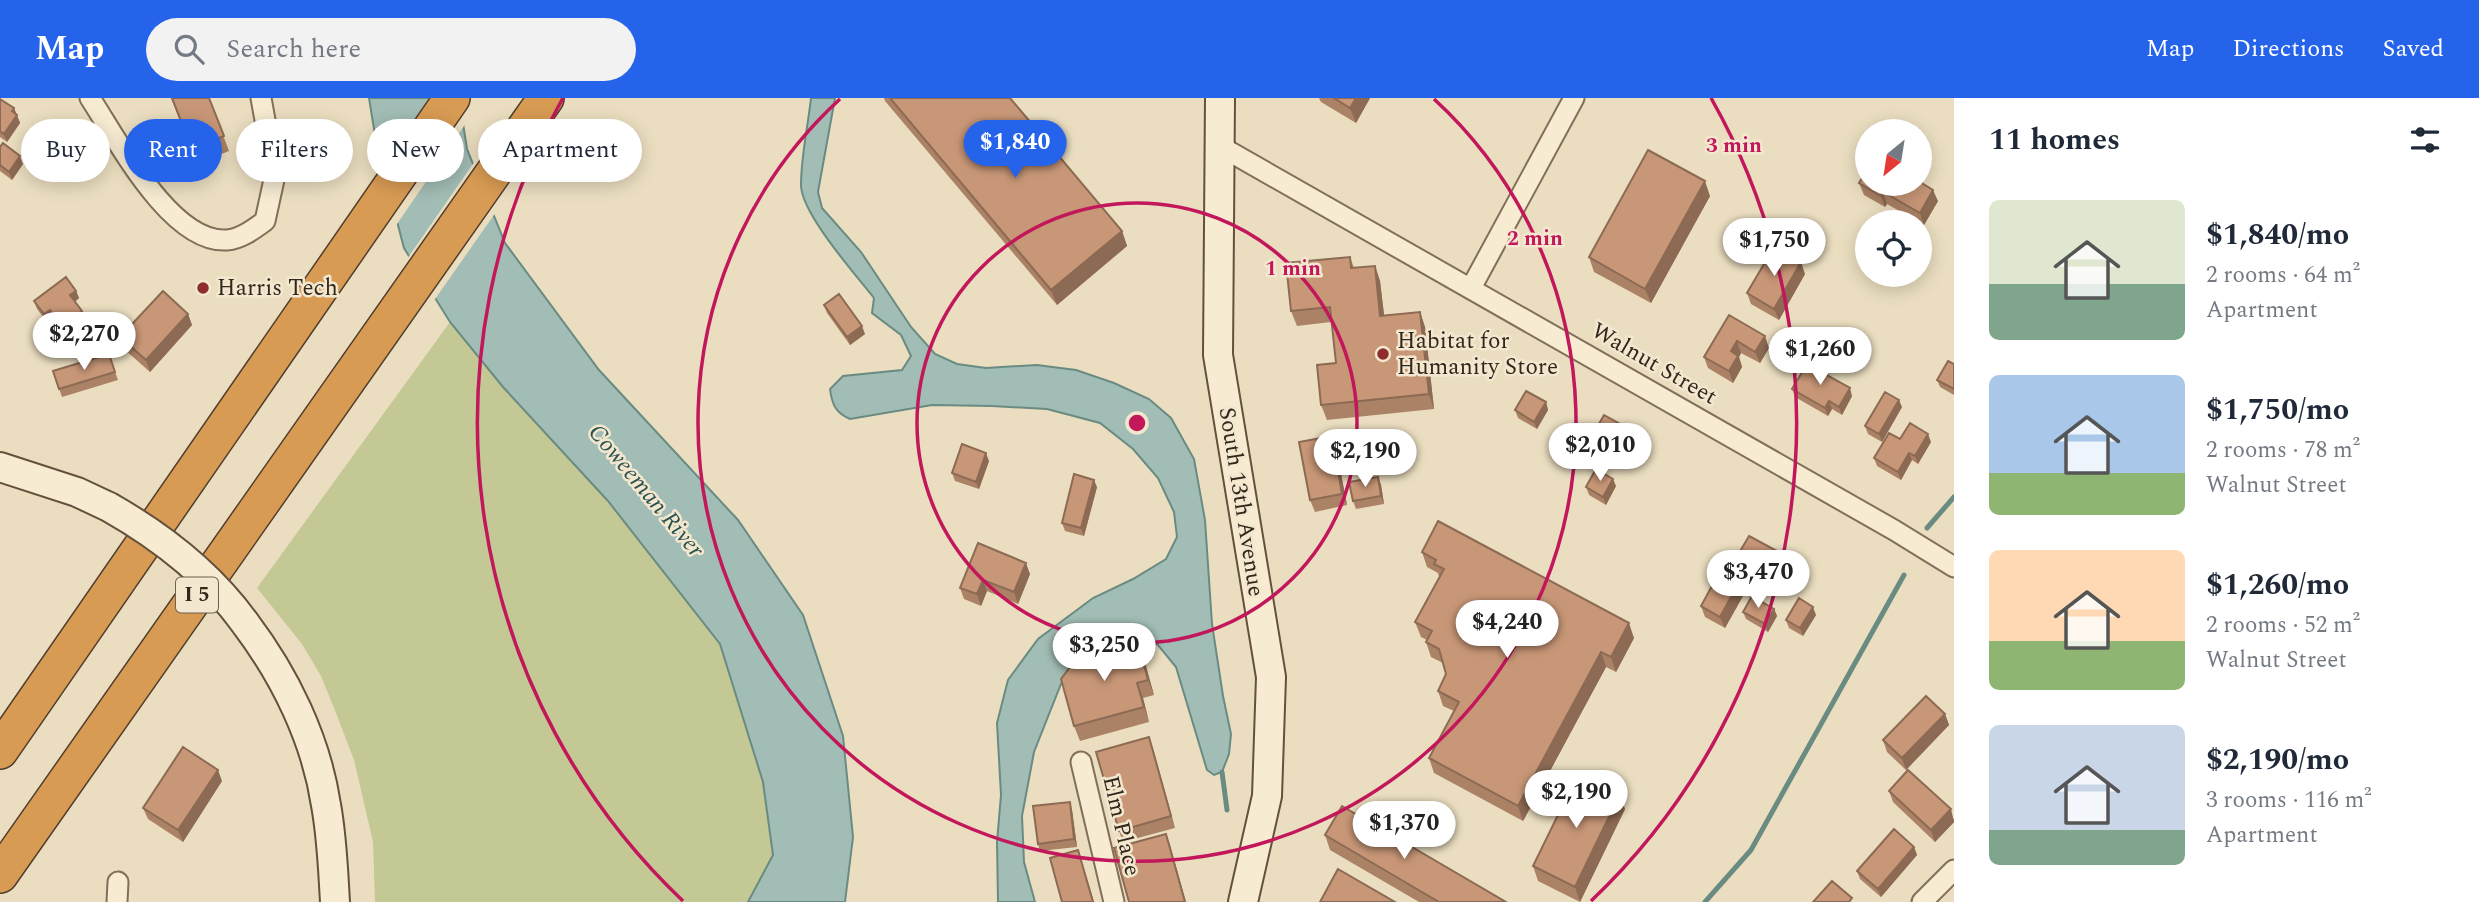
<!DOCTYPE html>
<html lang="en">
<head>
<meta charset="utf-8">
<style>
  body { margin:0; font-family:Spectral,serif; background:#f2f2f3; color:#1f2937; height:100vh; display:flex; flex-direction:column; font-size:26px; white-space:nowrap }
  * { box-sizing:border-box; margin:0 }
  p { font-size:23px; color:#747a83 }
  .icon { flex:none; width:38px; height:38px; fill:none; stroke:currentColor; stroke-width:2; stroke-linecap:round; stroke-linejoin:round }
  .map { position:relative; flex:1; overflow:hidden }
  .panel { display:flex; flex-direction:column; background:#fff; width:525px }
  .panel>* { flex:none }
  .top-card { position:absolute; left:21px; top:21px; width:665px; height:63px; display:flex; gap:14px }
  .needle { width:46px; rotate:210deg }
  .fabs { position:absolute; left:1855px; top:21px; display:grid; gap:14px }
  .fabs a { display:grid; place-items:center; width:77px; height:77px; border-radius:50%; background:#fff; box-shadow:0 4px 18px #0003; font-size:35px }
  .price { position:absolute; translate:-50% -60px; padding:0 16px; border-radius:24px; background:#fff; color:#222; font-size:23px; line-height:46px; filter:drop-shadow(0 2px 4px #0008) }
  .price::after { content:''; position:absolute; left:50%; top:42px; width:21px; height:16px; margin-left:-10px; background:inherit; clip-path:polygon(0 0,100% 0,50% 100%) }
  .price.on { background:#2563eb; color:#fff }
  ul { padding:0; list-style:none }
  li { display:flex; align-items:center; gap:21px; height:175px; padding:0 35px }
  li span { display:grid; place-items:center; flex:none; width:196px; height:140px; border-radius:10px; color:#555 }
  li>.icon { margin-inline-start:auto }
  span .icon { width:84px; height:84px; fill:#fffc; stroke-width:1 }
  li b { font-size:30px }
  h2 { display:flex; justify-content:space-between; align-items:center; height:84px; padding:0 35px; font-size:30px }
  .pill { padding:0 24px; border-radius:32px; background:#fff; box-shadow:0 4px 18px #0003; font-size:24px; line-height:63px }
  .pill.on { background:#2563eb; color:#fff }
  header { display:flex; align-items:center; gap:42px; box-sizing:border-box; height:98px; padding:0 35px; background:#2563eb; color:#fff }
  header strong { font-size:33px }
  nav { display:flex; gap:38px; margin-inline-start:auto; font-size:24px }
  .search { width:490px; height:63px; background:#f2f2f3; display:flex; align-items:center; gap:18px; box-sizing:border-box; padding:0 24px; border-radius:38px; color:#747a83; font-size:26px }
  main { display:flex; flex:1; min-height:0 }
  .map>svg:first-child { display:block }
  .green { fill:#c3c894 }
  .water { fill:#a2bdb5; stroke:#6a8b82; stroke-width:2 }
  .pier { fill:#ebdec0 }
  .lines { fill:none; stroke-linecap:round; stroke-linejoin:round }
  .stream { stroke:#6a8b82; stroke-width:5 }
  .street-casing { stroke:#836f59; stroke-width:23 }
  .secondary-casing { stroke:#65503c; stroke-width:32 }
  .highway-casing { stroke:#513d2d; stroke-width:38 }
  .street { stroke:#f7ebd2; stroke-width:19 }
  .secondary { stroke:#f7ebd2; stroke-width:28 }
  .highway { stroke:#d89b53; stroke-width:35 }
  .secondary-bridge-casing { stroke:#65503c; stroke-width:32; stroke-linecap:butt }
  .secondary-bridge { stroke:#f7ebd2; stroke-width:28 }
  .wall { fill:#ac8266 }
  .shaded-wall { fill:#8c6a53 }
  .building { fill:#c89777; stroke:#8c6a53; stroke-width:2 }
  .ring { fill:none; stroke:#c2185b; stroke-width:3.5 }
  .poi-dot { fill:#8f2c2e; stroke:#f3e8cf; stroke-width:2.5 }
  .labels { text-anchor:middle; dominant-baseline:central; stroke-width:5; stroke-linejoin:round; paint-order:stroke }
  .shield { fill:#f3e8cf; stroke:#6d6152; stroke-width:2 }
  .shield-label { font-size:21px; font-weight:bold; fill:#33271c }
  .poi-label { font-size:23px; fill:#33271c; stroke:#f3e8cf; text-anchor:start }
  .street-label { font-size:23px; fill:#33271c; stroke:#f3e8cf }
  .water-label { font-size:24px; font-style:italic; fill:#2c5350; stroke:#f3e8cf }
  .centre { fill:#c2185b; stroke:#f3e8cf; stroke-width:3.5 }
  .ring-label { font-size:21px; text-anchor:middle; font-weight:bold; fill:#c2185b; stroke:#f3e8cf; stroke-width:5; stroke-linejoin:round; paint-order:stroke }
</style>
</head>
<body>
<header>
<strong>Map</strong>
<div class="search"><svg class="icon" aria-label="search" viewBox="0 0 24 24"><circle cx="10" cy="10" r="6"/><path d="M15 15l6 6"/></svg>Search here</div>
<nav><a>Map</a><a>Directions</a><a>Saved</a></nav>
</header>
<main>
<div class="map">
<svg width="1954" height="804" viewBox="0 0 1954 804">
  <rect width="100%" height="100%" fill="#ebdec0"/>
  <path class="green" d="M450 224 503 289 608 403 720 546 763 684 773 757 748 804H375L373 744 354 662 336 615 321 578 302 546 257 490Z"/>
  <path class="water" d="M369 0H459L467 51 505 145 599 272 738 422 803 517 843 638 853 739 845 804H748L773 757 763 684 720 546 608 403 503 289 450 224 404 150 376 43Z
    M811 0H835L818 94 822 110 861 154 911 229 935 256 957 266 986 270 1037 267 1076 272 1114 285 1149 301 1171 320 1194 361 1205 422 1212 526 1223 598 1231 636 1229 656 1222 674 1214 677 1207 672 1176 569 1158 547 1131 538 1104 543 1077 558 1061 586 1034 654 1022 718 1024 764 1035 804H998L997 744 1001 697 997 625 1008 582 1038 541 1093 500 1133 481 1166 461 1177 439 1174 414 1158 380 1133 351 1100 325 1047 311 992 308 932 307 850 321C836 315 832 307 830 291L843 278 902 272 911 258 901 237 872 215 874 200C855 176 801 115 801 87 801 58 808 28 811 0Z"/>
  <path class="pier" d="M429 0H462L466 25 395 129 380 71Z
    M475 63 496 114 433 204 407 161Z"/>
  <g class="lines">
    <path class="stream" d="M1927 430 1954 399
      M1222 674 1227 712
      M1705 804 1751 752 1904 477"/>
    <defs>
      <path id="street" d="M90 0C117 41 171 146 227 142 241 141 254 131 265 123L275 77 261 0
        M1218 47 1894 432 1954 469
        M1471 190 1574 0
        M1081 664 1114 804
        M117 804 118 784
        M1922 804 1954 772"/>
      <path id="secondary" d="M1220 0 1218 257 1271 579 1267 698 1243 804
        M0 369 77 394 109 409
        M245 525C285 578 316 641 326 707 332 739 333 771 335 804"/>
      <path id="highway" d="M0 653 452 0
        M0 777 546 0"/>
    </defs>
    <use href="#street" class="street-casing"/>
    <use href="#secondary" class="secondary-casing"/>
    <use href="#highway" class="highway-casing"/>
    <use href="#street" class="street"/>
    <use href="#secondary" class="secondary"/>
    <use href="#highway" class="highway"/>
    <defs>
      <path id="secondary-bridge" d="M109 409C162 439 209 475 245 525"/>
    </defs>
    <use href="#secondary-bridge" class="secondary-bridge-casing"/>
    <use href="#secondary-bridge" class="secondary-bridge"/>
  </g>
  <path class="wall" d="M171 0H209L229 53 197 66Z
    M884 0H1010L1122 133 1127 148 1057 207 885 3Z
    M1319 0H1370L1356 25 1321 4Z
    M0 1 14 10 20 25 7 44 0 39Z
    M0 49 23 66 12 82 0 73Z
    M1859 85 1938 103 1924 127 1887 106 1885 109 1864 97Z
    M1710 98 1651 205 1594 174 1589 159Z
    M1350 159 1354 170 1375 168 1380 183 1384 217 1420 214 1425 229 1434 311 1327 322 1321 307 1336 265 1331 224 1297 228 1291 213Z
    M1805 176 1779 222 1751 206 1747 195Z
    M76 193 79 200 75 204 85 221 65 236 53 220 47 224 37 211 34 203Z
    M824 207 865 236 850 247 827 215Z
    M188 216 192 227 150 274 124 251 120 239Z
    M1729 217 1769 250 1760 265 1741 255 1739 259 1742 269 1733 285 1708 270 1704 259Z
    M109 256 118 282 62 299 53 273Z
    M1954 266V297L1940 289 1937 282Z
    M1792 291 1852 298 1842 317 1832 311 1828 318 1795 299Z
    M1546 304 1548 312 1537 331 1518 320 1515 312Z
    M1902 309 1882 344 1868 336 1865 328Z
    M1631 332 1634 340 1619 366 1592 351 1589 343Z
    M1900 341 1931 344 1918 366 1912 362 1901 382 1877 368 1874 360Z
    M1336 350 1347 407 1315 414 1310 402Z
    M989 363 979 391 955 383 952 375Z
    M1378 379 1381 387 1384 406 1356 411 1353 403Z
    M1616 388 1606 407 1589 397 1586 389Z
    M1097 389 1084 438 1065 433 1062 425Z
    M978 445 1030 476 1018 506 987 493 981 508 964 501 960 490Z
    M1422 454 1634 540 1616 574 1606 569 1523 723 1434 675 1429 660 1454 613 1443 608 1438 593 1446 576 1443 565 1431 559 1426 544 1427 542 1421 539 1415 524 1439 479 1438 475 1427 469Z
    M1739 455 1792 471 1783 488 1767 479 1758 494 1748 489 1725 530 1705 519 1701 508 1742 471 1744 467Z
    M1774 511 1777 518 1768 534 1746 521 1743 514Z
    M1816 517 1803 538 1789 530 1786 522Z
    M1139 549 1154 597 1143 600 1149 624 1080 643 1074 628 1129 552Z
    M1945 616 1949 627 1906 672 1887 654 1883 642Z
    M1153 651 1175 730 1123 744 1119 733Z
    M222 683 183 744 148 721 143 710Z
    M1889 693 1954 721V724L1935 744 1893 704Z
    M1625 711 1580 804 1538 783 1533 768Z
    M1072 712 1077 749 1040 753 1038 746Z
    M1325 737 1506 804H1419L1330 752Z
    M1914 749 1917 757 1881 799 1860 781 1857 773Z"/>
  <path class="shaded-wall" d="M1356 0H1370L1356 25 1350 10Z
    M14 10 20 25 7 44 4 36Z
    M20 58 23 66 12 82 9 74Z
    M1705 83 1710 98 1651 205 1645 191Z
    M1933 92 1938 103 1924 127 1920 115Z
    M1883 94 1887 106 1885 109 1881 98Z
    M1122 133 1127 148 1057 207 1051 192Z
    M1801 164 1805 176 1779 222 1774 211Z
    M1375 168 1380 183 1386 233 1380 218Z
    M76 193 79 200 73 205 70 197Z
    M50 212 53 220 47 224 44 216Z
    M82 213 85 221 65 236 62 228Z
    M1420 214 1425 229 1434 311 1429 296Z
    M188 216 192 227 150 274 146 262Z
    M862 228 865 236 850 247 847 239Z
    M1765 238 1769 250 1760 265 1755 254Z
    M1737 243 1741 255 1739 259 1742 269 1733 285 1729 273 1731 253Z
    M1850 290 1852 298 1842 317 1839 309Z
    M1899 302 1902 309 1882 344 1879 336Z
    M1829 303 1832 311 1828 318 1825 310Z
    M1546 304 1548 312 1537 331 1534 324Z
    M1631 332 1634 340 1619 366 1616 359Z
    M1928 336 1931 344 1918 366 1915 358Z
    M1332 338 1336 350 1347 407 1342 396Z
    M986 355 989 363 979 391 976 384Z
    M1909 355 1912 362 1901 382 1898 374Z
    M1378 379 1381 387 1384 406 1381 398Z
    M1613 381 1616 388 1606 407 1603 399Z
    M1094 382 1097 389 1084 438 1081 430Z
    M1788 459 1792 471 1783 488 1778 476Z
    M1026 465 1030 476 1018 506 1014 494Z
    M1762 467 1767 479 1758 494 1754 483Z
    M1743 477 1748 489 1725 530 1720 519Z
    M983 482 987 493 981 508 977 496Z
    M1813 509 1816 517 1803 538 1800 530Z
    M1774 511 1777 518 1768 534 1765 526Z
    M1629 525 1634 540 1616 574 1611 559Z
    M1139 549 1145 564 1154 597 1148 582Z
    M1601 554 1606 569 1523 723 1518 708Z
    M1137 585 1143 600 1149 624 1144 609Z
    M1945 616 1949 627 1906 672 1902 660Z
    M1149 639 1153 651 1175 730 1171 718Z
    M218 672 222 683 183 744 178 732Z
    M1620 696 1625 711 1580 804 1575 789Z
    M1070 704 1072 712 1077 749 1074 741Z
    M1951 711 1954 724 1935 744 1931 732Z
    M1166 736 1170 747 1186 804H1185Z
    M1914 749 1917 757 1881 799 1878 791Z
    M1078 752 1082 764 1094 804H1093Z"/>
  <path class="building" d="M172 0H209L224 38 192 51Z
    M890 0H1010L1122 133 1051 192Z
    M1334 0H1356L1350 10Z
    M0 1 14 10 12 13 17 17 4 36 0 33Z
    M3 45 20 58 9 74 0 67V49Z
    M1648 52 1705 83 1645 191 1589 159Z
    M1867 72V86H1920V84L1933 92 1920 115 1883 94 1881 98 1859 85Z
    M1774 149 1801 164 1774 211 1747 195Z
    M1350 159 1351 170 1375 168 1380 218 1420 214 1429 296 1321 307 1317 267 1336 265 1330 209 1291 213 1286 165Z
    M66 179 76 193 70 197 82 213 62 228 50 212 44 216 34 203Z
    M163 193 188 216 146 262 120 239Z
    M839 196 862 228 847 239 824 207Z
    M1729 217 1765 238 1755 254 1737 243 1731 253 1738 258 1729 273 1704 259Z
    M109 256 115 274 59 291 53 273Z
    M1948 263 1954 266V291L1937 282Z
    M1807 266 1850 290 1839 309 1829 303 1825 310 1792 291Z
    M1526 293 1546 304 1534 324 1515 312Z
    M1885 294 1899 302 1879 336 1865 328Z
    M1604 317 1631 332 1616 359 1589 343Z
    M1910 325 1928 336 1915 358 1909 355 1898 374 1874 360 1889 335 1900 341Z
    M1332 338 1342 396 1310 402 1299 344Z
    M962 346 986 355 976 384 952 375Z
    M1596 371 1613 381 1603 399 1586 389Z
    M1074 376 1094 382 1081 430 1062 425Z
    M1378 379 1381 398 1353 403 1349 384Z
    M1438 423 1629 525 1611 559 1601 554 1518 708 1429 660 1459 604 1438 593 1446 576 1439 551 1426 544 1432 533 1415 524 1444 471 1434 466 1436 462 1422 454Z
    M1749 438 1788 459 1778 476 1762 467 1754 483 1743 477 1720 519 1701 508 1726 462 1742 471 1748 460 1739 455Z
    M978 445 1026 465 1014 494 983 482 977 496 960 490Z
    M1752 498 1774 511 1765 526 1743 514Z
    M1799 500 1813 509 1800 530 1786 522Z
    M1125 543 1128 553 1139 549 1148 582 1137 585 1144 609 1074 628 1061 581 1081 555Z
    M1926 598 1945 616 1902 660 1883 642Z
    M1149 639 1171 718 1119 733 1096 654Z
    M183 649 218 672 178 732 143 710Z
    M1908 672 1951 711 1931 732 1889 693Z
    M1578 676 1620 696 1575 789 1533 768Z
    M1070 704 1074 741 1038 746 1033 708Z
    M1342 708 1506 804H1439L1325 737Z
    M1894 731 1914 749 1878 791 1857 773Z
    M1166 736 1185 804H1129L1114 750Z
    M1078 752 1093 804H1062L1050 760Z
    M1338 771 1395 804H1320Z
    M1832 783 1852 800 1849 804H1813Z"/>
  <g class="ring">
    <circle cx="1137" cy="325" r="220"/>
    <path d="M1434 1A439 439 0 1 1 840 1"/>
    <path d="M683 803A659 659 0 0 1 563 0M1711 0A659 659 0 0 1 1591 803"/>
  </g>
  <g class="poi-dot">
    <circle cx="203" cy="190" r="7"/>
    <circle cx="1383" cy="256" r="7"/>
  </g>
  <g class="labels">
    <rect class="shield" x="176" y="479.5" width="42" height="35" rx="5"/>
    <g class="shield-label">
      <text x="197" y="497">I 5</text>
    </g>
    <g class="poi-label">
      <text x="217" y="190">Harris Tech</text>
      <text x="1397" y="243">Habitat for<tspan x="1397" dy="26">Humanity Store</tspan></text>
    </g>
    <g class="street-label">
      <text transform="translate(1654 266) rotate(30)">Walnut Street</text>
      <text transform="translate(1241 404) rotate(81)">South 13th Avenue</text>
      <text transform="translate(1121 728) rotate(77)">Elm Place</text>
    </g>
    <g class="water-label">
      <text transform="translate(646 393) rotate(50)">Coweeman River</text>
    </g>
  </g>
  <circle cx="1137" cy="325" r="10" class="centre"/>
  <g class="ring-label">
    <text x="1734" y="54">3 min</text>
    <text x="1535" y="147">2 min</text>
    <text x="1293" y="177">1 min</text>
  </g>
</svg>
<div class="fabs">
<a><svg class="needle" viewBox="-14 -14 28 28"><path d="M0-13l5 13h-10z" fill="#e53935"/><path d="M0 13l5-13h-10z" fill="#747a83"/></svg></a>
<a><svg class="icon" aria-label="locate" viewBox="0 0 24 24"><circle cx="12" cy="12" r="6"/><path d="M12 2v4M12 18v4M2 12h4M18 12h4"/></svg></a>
</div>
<b class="price on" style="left:1015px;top:82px">$1,840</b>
<b class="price" style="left:1774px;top:180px">$1,750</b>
<b class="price" style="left:84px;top:274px">$2,270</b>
<b class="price" style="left:1820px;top:289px">$1,260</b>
<b class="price" style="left:1600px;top:385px">$2,010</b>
<b class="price" style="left:1365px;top:391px">$2,190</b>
<b class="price" style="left:1758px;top:512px">$3,470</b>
<b class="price" style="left:1507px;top:562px">$4,240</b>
<b class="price" style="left:1104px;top:585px">$3,250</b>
<b class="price" style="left:1576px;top:732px">$2,190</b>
<b class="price" style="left:1404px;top:763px">$1,370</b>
<div class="top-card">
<a class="pill">Buy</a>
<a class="pill on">Rent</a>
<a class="pill">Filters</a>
<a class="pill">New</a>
<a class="pill">Apartment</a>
</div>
</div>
<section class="panel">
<h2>11 homes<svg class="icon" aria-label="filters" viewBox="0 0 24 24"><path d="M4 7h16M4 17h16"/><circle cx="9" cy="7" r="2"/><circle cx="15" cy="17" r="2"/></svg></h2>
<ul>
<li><span style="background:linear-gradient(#dfe7d0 60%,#7fa58c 0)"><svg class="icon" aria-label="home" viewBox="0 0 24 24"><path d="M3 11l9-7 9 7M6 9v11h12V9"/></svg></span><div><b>$1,840/mo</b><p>2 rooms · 64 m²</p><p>Apartment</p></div></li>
<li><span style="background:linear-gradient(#a9c7e8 70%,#8fb573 0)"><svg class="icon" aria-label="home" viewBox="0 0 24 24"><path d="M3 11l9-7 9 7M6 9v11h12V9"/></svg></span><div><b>$1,750/mo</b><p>2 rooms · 78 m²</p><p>Walnut Street</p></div></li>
<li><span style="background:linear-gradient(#ffd9b3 65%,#8fb573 0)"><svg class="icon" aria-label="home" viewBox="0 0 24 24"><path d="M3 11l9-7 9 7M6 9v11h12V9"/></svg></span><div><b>$1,260/mo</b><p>2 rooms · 52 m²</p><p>Walnut Street</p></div></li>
<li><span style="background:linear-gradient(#c9d6e8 75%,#7fa58c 0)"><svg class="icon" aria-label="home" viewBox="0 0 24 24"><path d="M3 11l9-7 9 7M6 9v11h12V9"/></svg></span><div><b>$2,190/mo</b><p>3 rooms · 116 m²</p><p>Apartment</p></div></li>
</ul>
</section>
</main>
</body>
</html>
